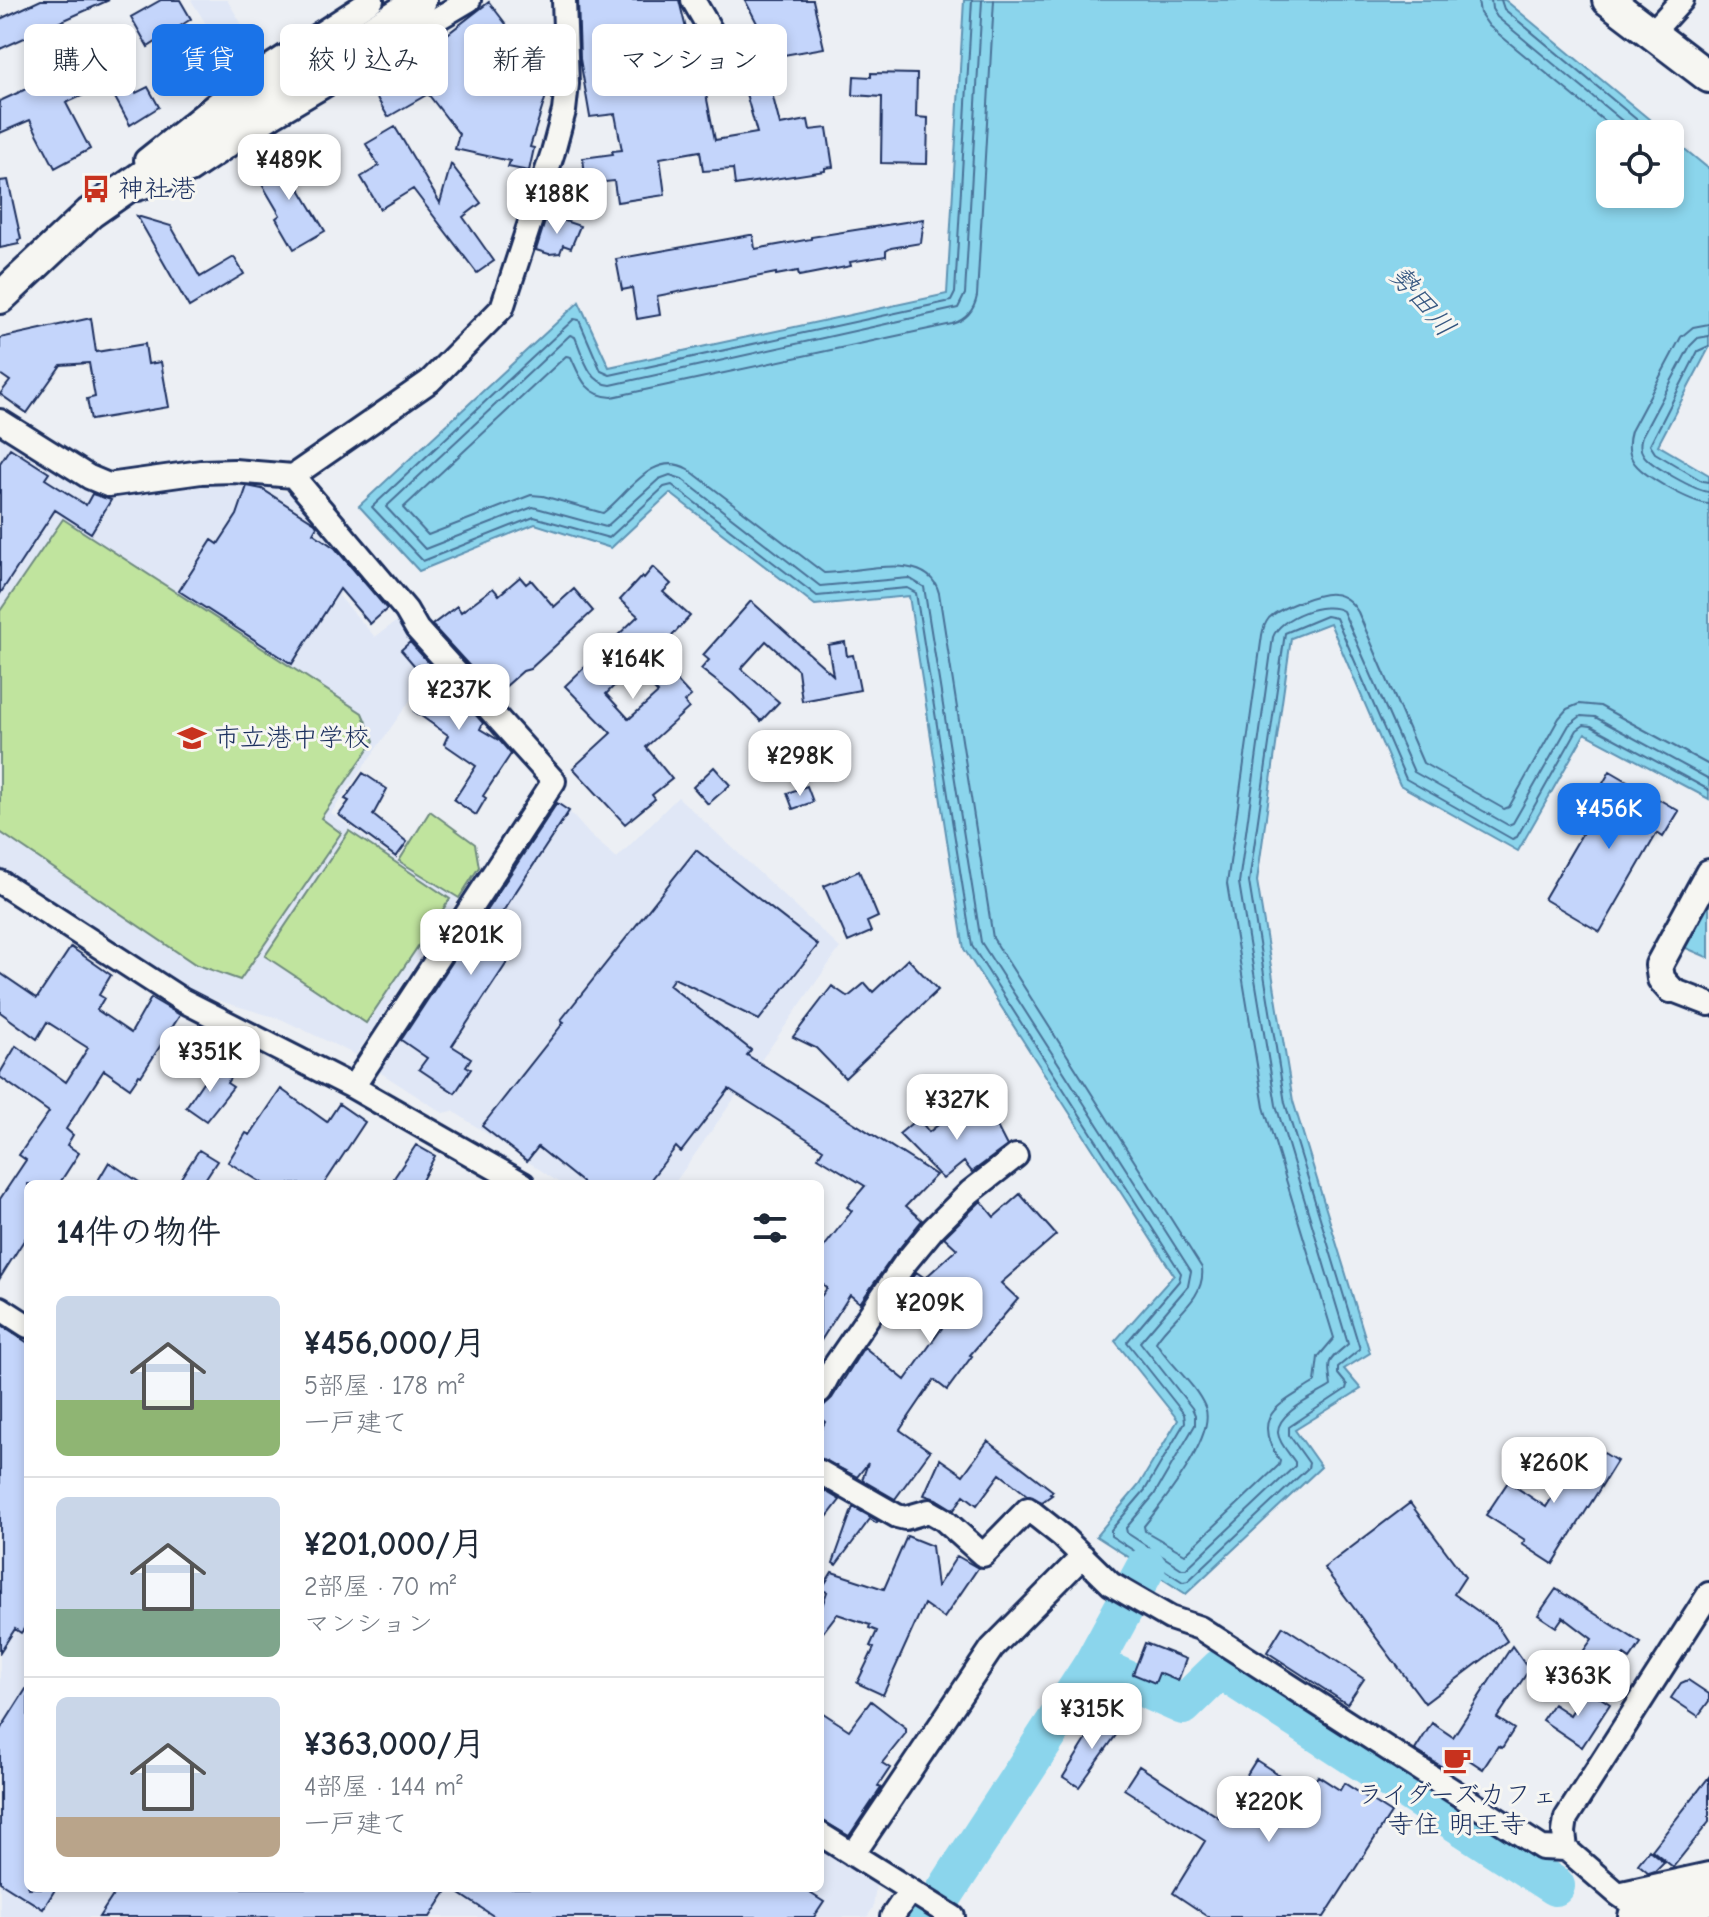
<!DOCTYPE html>
<html lang="ja">
<head>
<meta charset="utf-8">
<style>
  body { margin:0; font-family:"Comic Neue","Klee One",sans-serif; background:#f6f6f7; color:#1f2937; height:100vh; display:flex; flex-direction:column; font-size:30px; white-space:nowrap }
  * { box-sizing:border-box; margin:0 }
  p { font-size:26px; color:#747a83 }
  .icon { flex:none; width:44px; height:44px; fill:none; stroke:currentColor; stroke-width:2; stroke-linecap:round; stroke-linejoin:round }
  .map { position:relative; flex:1; overflow:hidden }
  .sheet { position:absolute; left:24px; top:1180px; width:800px; height:712px; display:flex; flex-direction:column; background:#fff; border-radius:12px; box-shadow:0 4px 12px #0003 }
  .sheet>* { flex:none }
  .hud { position:absolute; left:24px; top:24px; width:800px; height:72px; display:flex; gap:16px }
  .tools { position:absolute; left:1596px; top:120px; display:grid; gap:16px }
  .tools a { display:grid; place-items:center; width:88px; height:88px; border-radius:12px; background:#fff; box-shadow:0 4px 12px #0003; font-size:40px }
  .price { position:absolute; translate:-50% -68px; padding:0 18px; border-radius:16px; background:#fff; color:#222; font-size:26px; line-height:52px; filter:drop-shadow(0 2px 4px #0008) }
  .price::after { content:''; position:absolute; left:50%; top:48px; width:24px; height:18px; margin-left:-12px; background:inherit; clip-path:polygon(0 0,100% 0,50% 100%) }
  .price.active { background:#1a73e8; color:#fff }
  ul { padding:0; list-style:none }
  li { display:flex; align-items:center; gap:24px; height:200px; padding:0 32px }
  li+li { border-top:2px solid #e0e1e3 }
  li span { display:grid; place-items:center; flex:none; width:224px; height:160px; border-radius:12px; color:#555 }
  li>.icon { margin-inline-start:auto }
  span .icon { width:96px; height:96px; fill:#fffc; stroke-width:1 }
  li b { font-size:34px }
  h2 { display:flex; justify-content:space-between; align-items:center; height:96px; padding:0 32px; font-size:34px }
  .pill { padding:0 28px; border-radius:12px; background:#fff; box-shadow:0 4px 12px #0003; font-size:28px; line-height:72px }
  .pill.active { background:#1a73e8; color:#fff }
  .map>svg:first-child { display:block }
  .built { fill:#e0e7f6 }
  .green { fill:#c0e49e; stroke:#6e8a7e; stroke-width:2 }
  .water { fill:#8bd5ec; stroke:#5e93b3; stroke-width:2 }
  .lines { fill:none; stroke-linecap:round; stroke-linejoin:round }
  .shore { stroke:#487197; stroke-width:2 }
  .river { stroke:#8bd5ec; stroke-width:40 }
  .building { fill:#c4d5fb; stroke:#1b2f5e; stroke-width:2; fill-rule:evenodd }
  .minor-casing { stroke:#1b2f5e; stroke-width:28 }
  .tertiary-casing { stroke:#1b2f5e; stroke-width:32 }
  .secondary-casing { stroke:#1b2f5e; stroke-width:36 }
  .trunk-casing { stroke:#1b2f5e; stroke-width:42 }
  .minor { stroke:#f6f6f2; stroke-width:22 }
  .tertiary { stroke:#f6f6f2; stroke-width:26 }
  .secondary { stroke:#f6f6f2; stroke-width:30 }
  .trunk { stroke:#f6f6f2; stroke-width:36 }
  .labels { text-anchor:middle; dominant-baseline:central; stroke-width:6; stroke-linejoin:round; paint-order:stroke }
  .poi-label { font-size:26px; fill:#1b2f5e; stroke:#f6f6f2; text-anchor:start }
  .water-label { font-size:28px; font-style:italic; fill:#375882; stroke:#f6f6f2 }
</style>
</head>
<body>
<div class="map">
<svg width="1709" height="1917" viewBox="0 0 1709 1917">
  <rect width="100%" height="100%" fill="#eceff4"/>
  <filter id="ink" filterUnits="userSpaceOnUse"><feTurbulence type="fractalNoise" baseFrequency=".0125" numOctaves="2"/><feDisplacementMap in="SourceGraphic" scale="16" xChannelSelector="R" yChannelSelector="G"/><feConvolveMatrix kernelMatrix="1 2 1 2 8 2 1 2 1" color-interpolation-filters="sRGB"/></filter>
  <g filter="url(#ink)">
    <path class="built" d="M191 0H227L265 62 239 76Z
      M0 433 85 485 156 487 220 482 266 486 297 495 361 571 339 596 375 637 401 618 437 662 331 813 399 861 459 898 356 1055 281 1019 192 993 0 870Z
      M553 793 590 835 617 858 678 797 840 948 674 1184H561L453 1111 443 1113 381 1073 378 1062Z
      M0 1314 28 1333V1888H820V1849L876 1885 873 1908 867 1917H0Z"/>
    <path class="green" d="M63 519 362 713 374 741 321 818 341 833 240 980 195 964 0 832V611Z
      M430 811 475 844 479 867 459 898 399 861Z
      M349 831 450 899 366 1023 265 956Z"/>
    <path class="water" d="M964 0H1505L1667 134H1610V194H1670V137L1709 169V348L1658 445 1709 475V799L1585 733 1518 851 1400 785 1330 623 1291 638 1257 881 1293 1101 1370 1353 1344 1369 1361 1389 1295 1430 1321 1467 1186 1594 1096 1536 1139 1485 1178 1420 1115 1341 1174 1275 964 949 909 596 815 605 670 493 611 548 535 524 419 571 359 506 579 302 609 367 947 294Z
      M1709 892V958L1679 945Z"/>
    <g class="lines">
      <path class="shore" d="M972 0 955 293 951 301 610 375 601 371 579 320 574 319 372 507 423 561 534 517 609 538 664 487 672 485 817 596 907 588 916 593 972 946 1181 1273 1179 1281 1127 1342 1184 1414 1185 1422 1145 1490 1111 1530V1536L1183 1582 1188 1581 1308 1468 1309 1463 1289 1435V1427L1346 1389 1347 1385 1338 1374V1367L1360 1349 1285 1103 1249 882 1285 633 1326 616 1336 618 1406 779 1512 839 1517 837 1577 730 1584 725 1591 726 1709 790
        M982 0 965 294 958 308 611 385C588 383 583 355 575 337L570 335 386 507 425 549 533 507 606 527 659 479 670 475 682 479 820 586 909 578 924 587 981 942 1191 1271 1188 1286 1140 1342 1192 1408 1195 1415V1425L1154 1495 1126 1528 1127 1533 1182 1569H1186L1295 1466V1462C1290 1454 1279 1444 1278 1433 1276 1413 1316 1396 1331 1386 1327 1359 1327 1362 1348 1344L1276 1105 1239 883 1273 637C1280 617 1325 600 1343 611L1414 772 1508 825 1513 823 1569 725 1581 716 1595 717 1709 779
        M994 0 977 296C974 311 966 320 952 324L612 397C586 396 580 377 571 357L566 356 403 508 428 535 531 495 543 496 603 513C627 495 653 449 688 469L824 573C858 573 928 549 939 593L993 938 1202 1268C1206 1300 1170 1318 1156 1342 1169 1364 1195 1383 1205 1407 1217 1435 1162 1504 1144 1526L1145 1531 1185 1554 1279 1465 1280 1461C1248 1415 1280 1405 1315 1382L1318 1357 1334 1338 1264 1107 1227 884 1262 635C1263 629 1265 623 1269 618 1279 608 1320 592 1333 594 1345 595 1352 602 1358 612L1423 763 1504 809 1509 807 1559 718 1567 709 1579 704 1600 706 1709 765
        M1478 0 1480 13 1489 26 1620 134
        M1491 0 1492 9 1497 17 1638 134
        M1501 0 1504 9 1654 134
        M1709 324 1693 327 1681 337 1631 431C1628 441 1627 451 1633 461 1642 476 1692 503 1709 504
        M1709 336 1698 338 1690 346 1642 436C1640 442 1639 448 1643 454 1649 465 1696 491 1709 492
        M1709 346 1698 351 1650 445 1655 453 1702 481 1709 482"/>
      <path class="river" d="M1146 1567 1093 1665 1183 1705 1220 1669 1555 1886
        M929 1917 1093 1665"/>
    </g>
    <path class="building" d="M41 0H109L0 49V19Z
      M161 0H180L191 19 148 47 131 17Z
      M578 0H679L690 45 707 44 711 72 702 74 715 140 757 133 745 90 750 89 741 38 744 37 743 32 760 29 745 0H813L824 48 772 57 776 80 769 81 780 125 808 120 810 130 827 128 833 167 825 168V171L735 185 733 169 703 171 700 151 660 158 665 195 617 202 614 181 586 184 583 158 613 154 612 151 622 150 615 114 590 117 580 59Z
      M489 2 512 32 475 60 550 83 530 147 534 148 529 171 508 167 510 161 455 149 459 134 428 94 388 117 373 91 410 70 403 55 419 46 423 53Z
      M100 55 112 82 66 103 90 149 55 168 30 120 0 133V101Z
      M871 73 917 74 916 117 928 118 927 164 881 163 882 97 853 95 854 76 871 77Z
      M132 85 136 93 148 87 159 107 130 125 113 94Z
      M395 127 440 203 451 164 481 203 463 217 494 261 477 273 413 189 380 209 361 177 379 166 366 144Z
      M279 154 325 231 294 249 276 218 280 215 253 169Z
      M8 180 21 239 18 240 19 244 0 248V181Z
      M547 215 580 226 571 248 563 245 560 253 549 254 536 250Z
      M137 216 171 226 200 277 234 257 244 274 189 307Z
      M924 219 921 243 891 248 886 251V256L850 262 851 266 799 276 798 271 776 275V273L657 296 660 315 637 319 632 288 622 290 616 259 750 235H753L755 249 811 239V237Z
      M91 318 96 352 145 344 148 364 161 362 169 407 91 420 87 399 95 397 89 363 61 365 27 413 0 394 10 381 0 374V338Z
      M10 448 49 473 45 479 86 505 92 494 111 500 91 533 55 510 0 594V463Z
      M247 486 262 489 315 523 317 526 313 533 335 548 387 609 370 624 340 589 292 664 179 591 212 540 218 544 237 515Z
      M653 567 671 584 663 592 690 616 654 656 691 696 684 702 689 708 646 747 672 779 652 795 655 799 625 824 573 768 611 733 565 686 638 616 620 600 642 576 644 578ZM633 667 658 693 629 719 606 694Z
      M520 577 526 584 531 580 554 607 574 589 593 611 530 669 523 671 496 695 432 625 457 606 461 612 493 588 499 595Z
      M751 601 833 675 828 645 845 642 847 656 853 655 860 690 802 701 798 670 766 641 741 669 779 702 761 721 733 694 701 669 709 660 703 655Z
      M410 642 483 723 480 729 500 741 511 754 483 796 486 798 476 815 454 800 476 766 444 744 448 735 414 711 418 704 416 703 418 700 415 697 427 680 401 650Z
      M714 767 730 785 708 804 693 787Z
      M1610 771 1679 811 1663 837 1657 833 1600 932 1544 899 1600 803 1594 799Z
      M363 773 387 789 373 815 407 842 396 857 339 815 349 801 345 799Z
      M807 786 813 802 793 809 787 793Z
      M557 803 569 811 490 931 516 949 452 1046 471 1058 466 1066 471 1069 455 1093 419 1069 427 1058 401 1040Z
      M696 850 818 945 759 1020 674 978 669 985 751 1050 747 1055 936 1175 906 1206 922 1220 894 1255 860 1303 850 1295 820 1342V1298L827 1288 820 1282V1252L852 1211 847 1207 865 1186 818 1157 823 1149 729 1089 681 1152 676 1147 647 1184H584L538 1147 527 1161 482 1126 564 1022 561 1020Z
      M859 871 878 917 867 922 871 932 848 942 824 886Z
      M71 947 111 975 99 995 104 998 97 1010 131 1033 151 998 180 1015 141 1076 139 1075 130 1088 104 1070 66 1129 73 1135 67 1145 79 1153 59 1184H28V1234L0 1278V1199L26 1160 19 1155 49 1112 0 1077V1073L16 1046 66 1082 88 1048 47 1022 37 1039 0 1012V973L37 998Z
      M908 959 938 990 845 1078 816 1048 793 1037 832 986 848 997 865 983 873 992Z
      M213 1067 230 1078 227 1083 233 1087 206 1121 186 1107Z
      M281 1089 327 1122 339 1104 365 1122 324 1184H264L228 1162 246 1133 250 1135Z
      M986 1105 1007 1146 972 1172 964 1162 943 1179 899 1134 918 1118 929 1132 947 1118 951 1123Z
      M416 1145 435 1156 420 1184H404L394 1178Z
      M199 1150 217 1161 202 1184H177Z
      M109 1162 142 1184H96Z
      M1020 1194 1056 1235 1001 1283 1018 1299 970 1355 972 1356 947 1390 934 1380 900 1430 930 1451 895 1499 862 1480 868 1463 857 1477 820 1458V1431L825 1422 820 1418V1409L832 1398 864 1347 905 1380 942 1328 899 1297 916 1272 925 1278 957 1249 944 1237 981 1201 994 1217Z
      M0 1325 28 1343V1623L21 1633 15 1629 0 1652Z
      M988 1441 1053 1491 1050 1494 1052 1495 1042 1502 1027 1495 1000 1474 977 1505 964 1495 954 1510 936 1499 924 1495 940 1459 963 1475Z
      M1586 1442 1617 1461 1553 1564 1522 1544 1525 1540 1486 1515 1508 1482 1546 1507Z
      M820 1488 840 1500 820 1526Z
      M1410 1503 1465 1577 1454 1594 1496 1624 1507 1641 1425 1703 1324 1568Z
      M853 1507 878 1521 876 1523 870 1519 836 1565 833 1563Z
      M907 1536 932 1546 937 1587 957 1556 978 1568 944 1618 924 1604 883 1695 857 1683 874 1648 870 1646 877 1631 869 1628 870 1625 837 1614 820 1636V1612L827 1592 821 1590 832 1572 884 1589Z
      M1556 1589 1641 1643 1630 1659 1624 1655 1612 1673 1582 1653 1592 1639 1563 1617 1556 1627 1538 1615Z
      M1283 1626 1364 1679 1347 1704 1267 1652Z
      M1145 1643 1186 1659 1178 1681 1159 1673 1155 1683 1133 1674Z
      M1512 1646 1529 1670 1497 1718 1514 1729 1502 1748 1498 1746 1483 1769 1463 1756 1452 1773 1415 1750 1432 1723 1453 1737Z
      M1688 1680 1709 1694V1701L1698 1716 1671 1698 1681 1683Z
      M28 1686V1888H56L43 1909 0 1882V1730Z
      M1587 1689 1610 1704 1582 1747 1542 1720 1553 1704 1570 1715Z
      M871 1701 906 1728V1733L882 1763 890 1768 878 1786 881 1788 849 1836 820 1819V1711L849 1730Z
      M1101 1716 1121 1728 1079 1787 1063 1777Z
      M1256 1760 1307 1793 1318 1776 1340 1790 1344 1783 1391 1813 1324 1917H1209L1173 1893 1205 1841 1124 1789 1139 1766 1220 1818Z
      M1709 1777V1822L1673 1867 1652 1850Z
      M1649 1850 1664 1862 1655 1871 1649 1873 1638 1864Z
      M118 1888H449L430 1917H99Z
      M451 1888H802L824 1902 814 1917H495Z"/>
    <g class="lines">
      <defs>
        <path id="minor" d="M693 0 711 31
          M1651 34 1682 0
          M146 160 235 89 372 0
          M137 189 190 171 273 116 469 0
          M0 421 89 477 108 485 201 472 234 471 293 476 430 381 502 308 553 152 564 111 567 84 564 0
          M293 476 406 610 417 629 554 781 353 1087
          M0 882 182 1000 353 1087 523 1184
          M1670 989 1709 1004
          M0 1308 28 1326
          M820 1391 829 1374 905 1263 933 1229 970 1192 1016 1156
          M820 1472 897 1516 905 1518 929 1511 943 1519 983 1555 1028 1509 1062 1536 1111 1584 1170 1618 1200 1628 1542 1848 1566 1849
          M820 1834 953 1917
          M853 1855 992 1648 1083 1556
          M1618 1894 1709 1874
          M892 1917 909 1892
          M1651 1917 1618 1894 1566 1849 1564 1832 1566 1818 1709 1594"/>
        <path id="tertiary" d="M1670 989 1661 979 1659 965 1709 873"/>
        <path id="secondary" d="M1608 0 1709 77
          M0 298 90 213 163 162 421 0"/>
        <path id="trunk" d="M1637 1917 1709 1896"/>
      </defs>
      <use href="#minor" class="minor-casing"/>
      <use href="#tertiary" class="tertiary-casing"/>
      <use href="#secondary" class="secondary-casing"/>
      <use href="#trunk" class="trunk-casing"/>
      <use href="#minor" class="minor"/>
      <use href="#tertiary" class="tertiary"/>
      <use href="#secondary" class="secondary"/>
      <use href="#trunk" class="trunk"/>
    </g>
  </g>
  <defs>
    <symbol id="bus-bare" viewBox="-9 -9 18 18"><path d="M-5-6H5V4H4V6H2V4H-2V6H-4V4H-5ZM-3.5-4V0h7V-4ZM-3.5 1.2v1.5H-2V1.2ZM2 1.2v1.5H3.5V1.2Z" fill="#c8321e" stroke="#f6f6f2" stroke-width="2.5" paint-order="stroke"/></symbol>
    <symbol id="school-bare" viewBox="-9 -9 18 18"><path d="M0-5L7-2L0 1L-7-2ZM-4 1L0 2.5L4 1V4Q0 6-4 4Z" fill="#c8321e" stroke="#f6f6f2" stroke-width="2.5" paint-order="stroke"/></symbol>
    <symbol id="cafe-bare" viewBox="-9 -9 18 18"><path d="M-5.5-4.5H6V0H3Q3 3.5 0 3.5H-2.5Q-5.5 3.5-5.5 0ZM3-3.2v2h1.7v-2ZM-6 4.5H4V6H-6Z" fill="#c8321e" stroke="#f6f6f2" stroke-width="2.5" paint-order="stroke"/></symbol>
  </defs>
  <g fill-rule="evenodd">
    <use href="#bus-bare" x="76" y="169" width="40" height="40"/>
    <use href="#school-bare" x="172" y="718" width="40" height="40"/>
    <use href="#cafe-bare" x="1437" y="1740" width="40" height="40"/>
  </g>
  <g class="labels">
    <g class="poi-label">
      <text x="118" y="189">神社港</text>
      <text x="214" y="738">市立港中学校</text>
      <text x="1457" y="1795" text-anchor="middle">ライダーズカフェ<tspan x="1457" dy="30">寺住 明王寺</tspan></text>
    </g>
    <g class="water-label">
      <text transform="translate(1422 301) rotate(49)">勢田川</text>
    </g>
  </g>
</svg>
<div class="tools">
<a><svg class="icon" aria-label="locate" viewBox="0 0 24 24"><circle cx="12" cy="12" r="6"/><path d="M12 2v4M12 18v4M2 12h4M18 12h4"/></svg></a>
</div>
<b class="price" style="left:289px;top:202px">¥489K</b>
<b class="price" style="left:557px;top:236px">¥188K</b>
<b class="price" style="left:633px;top:701px">¥164K</b>
<b class="price" style="left:459px;top:732px">¥237K</b>
<b class="price" style="left:800px;top:798px">¥298K</b>
<b class="price active" style="left:1609px;top:851px">¥456K</b>
<b class="price" style="left:471px;top:977px">¥201K</b>
<b class="price" style="left:210px;top:1094px">¥351K</b>
<b class="price" style="left:957px;top:1142px">¥327K</b>
<b class="price" style="left:930px;top:1345px">¥209K</b>
<b class="price" style="left:1554px;top:1505px">¥260K</b>
<b class="price" style="left:1578px;top:1718px">¥363K</b>
<b class="price" style="left:1092px;top:1751px">¥315K</b>
<b class="price" style="left:1269px;top:1844px">¥220K</b>
<div class="hud">
<a class="pill">購入</a>
<a class="pill active">賃貸</a>
<a class="pill">絞り込み</a>
<a class="pill">新着</a>
<a class="pill">マンション</a>
</div>
<section class="sheet">
<h2>14件の物件<svg class="icon" aria-label="filters" viewBox="0 0 24 24"><path d="M4 7h16M4 17h16"/><circle cx="9" cy="7" r="2"/><circle cx="15" cy="17" r="2"/></svg></h2>
<ul>
<li><span style="background:linear-gradient(#c9d6e8 65%,#8fb573 0)"><svg class="icon" aria-label="home" viewBox="0 0 24 24"><path d="M3 11l9-7 9 7M6 9v11h12V9"/></svg></span><div><b>¥456,000/月</b><p>5部屋 · 178 m²</p><p>一戸建て</p></div></li>
<li><span style="background:linear-gradient(#c9d6e8 70%,#7fa58c 0)"><svg class="icon" aria-label="home" viewBox="0 0 24 24"><path d="M3 11l9-7 9 7M6 9v11h12V9"/></svg></span><div><b>¥201,000/月</b><p>2部屋 · 70 m²</p><p>マンション</p></div></li>
<li><span style="background:linear-gradient(#c9d6e8 75%,#b9a48a 0)"><svg class="icon" aria-label="home" viewBox="0 0 24 24"><path d="M3 11l9-7 9 7M6 9v11h12V9"/></svg></span><div><b>¥363,000/月</b><p>4部屋 · 144 m²</p><p>一戸建て</p></div></li>
</ul>
</section>
</div>
</body>
</html>
